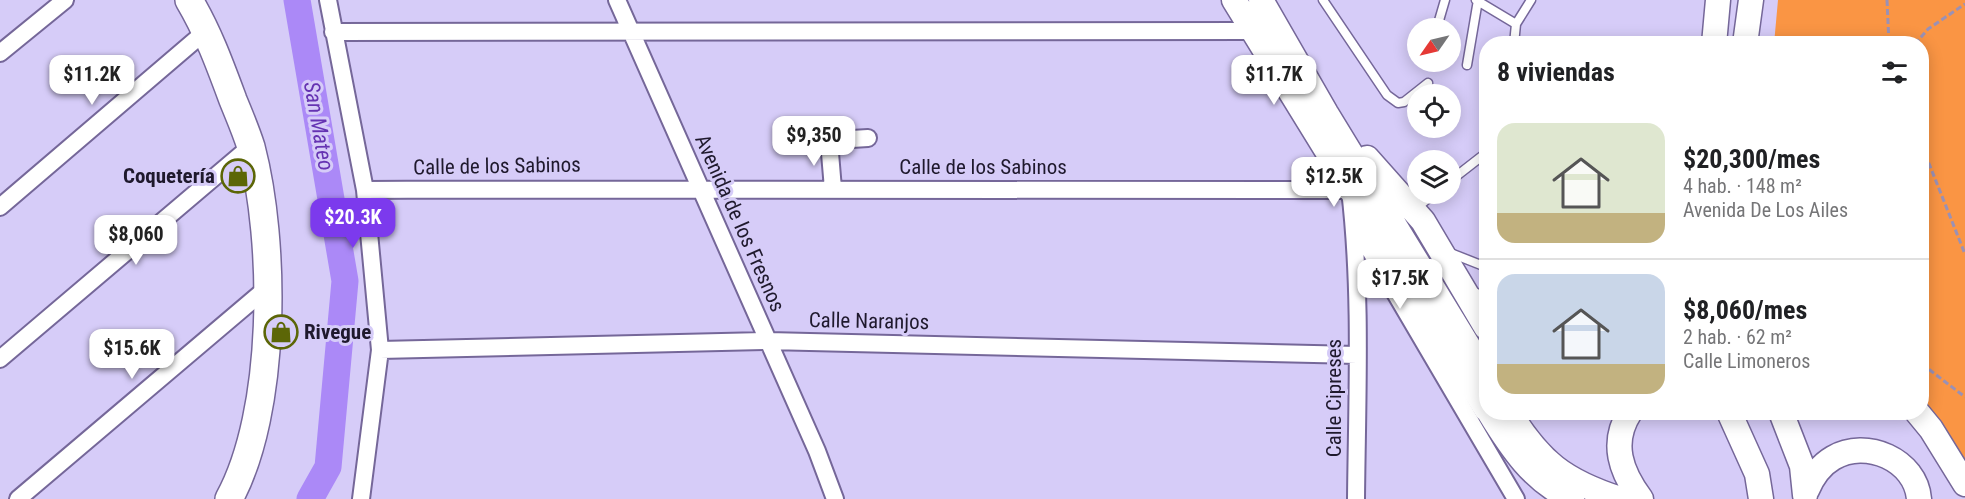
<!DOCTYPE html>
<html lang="es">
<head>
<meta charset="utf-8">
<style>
  body { margin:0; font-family:"Roboto Condensed",sans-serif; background:#f2f2f2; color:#202124; height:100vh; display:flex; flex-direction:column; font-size:22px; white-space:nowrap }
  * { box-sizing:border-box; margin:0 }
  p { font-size:20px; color:#757577 }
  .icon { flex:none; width:33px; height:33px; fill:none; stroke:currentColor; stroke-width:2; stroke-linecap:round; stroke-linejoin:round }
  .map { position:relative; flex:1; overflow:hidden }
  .panel { position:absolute; left:1479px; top:36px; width:450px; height:384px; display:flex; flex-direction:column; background:#fff; border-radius:24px; box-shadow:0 3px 15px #0003 }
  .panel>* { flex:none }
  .needle { width:39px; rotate:236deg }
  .buttons { position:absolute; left:1407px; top:18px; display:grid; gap:12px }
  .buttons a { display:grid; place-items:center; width:54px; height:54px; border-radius:50%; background:#fff; box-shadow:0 3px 15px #0003; font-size:30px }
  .price { position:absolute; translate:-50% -51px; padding:0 14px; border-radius:12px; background:#fff; color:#222; font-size:20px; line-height:39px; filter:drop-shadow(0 2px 3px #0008) }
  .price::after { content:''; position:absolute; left:50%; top:36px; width:18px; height:14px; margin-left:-9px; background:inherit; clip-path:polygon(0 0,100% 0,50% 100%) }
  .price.on { background:#7c3aed; color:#fff }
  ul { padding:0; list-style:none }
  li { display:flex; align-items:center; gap:18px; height:150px; padding:0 18px }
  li+li { border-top:2px solid #e0e0e0 }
  li span { display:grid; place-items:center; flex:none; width:168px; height:120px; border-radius:18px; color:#555 }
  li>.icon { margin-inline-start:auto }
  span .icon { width:72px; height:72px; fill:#fffc; stroke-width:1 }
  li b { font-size:26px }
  h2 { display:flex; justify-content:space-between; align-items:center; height:72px; padding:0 18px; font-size:26px }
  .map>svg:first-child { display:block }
  .green { fill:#fa9544 }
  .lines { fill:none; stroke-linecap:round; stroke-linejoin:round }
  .river { stroke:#ab89f7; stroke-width:27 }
  .service-casing { stroke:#756799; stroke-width:11 }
  .minor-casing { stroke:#756799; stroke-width:20 }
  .secondary-casing { stroke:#756799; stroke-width:27 }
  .primary-casing { stroke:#756799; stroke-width:30 }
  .path { stroke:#9a91b6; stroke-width:3; stroke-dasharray:6 3; stroke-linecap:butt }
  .service { stroke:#fff; stroke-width:8 }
  .minor { stroke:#fff; stroke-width:16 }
  .secondary { stroke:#fff; stroke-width:24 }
  .primary { stroke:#fff; stroke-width:27 }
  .labels { text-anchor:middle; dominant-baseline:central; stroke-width:6; stroke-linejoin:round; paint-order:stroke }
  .street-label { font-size:21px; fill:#1f192d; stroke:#d6ccf8 }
  .poi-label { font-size:21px; font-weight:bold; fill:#1f192d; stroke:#d6ccf8; text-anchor:end }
  .water-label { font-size:22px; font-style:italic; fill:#6533b2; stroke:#d6ccf8 }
</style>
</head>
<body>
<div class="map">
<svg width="1965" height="499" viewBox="0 0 1965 499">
  <rect width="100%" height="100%" fill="#d6ccf8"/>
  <path class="green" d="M1778 0H1965V465L1922 405V44H1774Z"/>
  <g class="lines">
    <path class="river" d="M297 0 345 281 328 467 310 499"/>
    <defs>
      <path id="service" d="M1323 0 1387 95 1398 103 1404 102 1428 83
        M1476 0 1516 24
        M1438 24 1445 0
        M1514 44 1516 24 1531 0
        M1467 65 1478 0
        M1450 181 1486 153
        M1416 208 1434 194
        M1448 252 1486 267
        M1471 290 1486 298"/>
      <path id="minor" d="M328 0 365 190 380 350 361 499
        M617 0 817 451 835 499
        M333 32 1252 31
        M0 53 65 0
        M829 141 833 189
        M804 142 868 138
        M365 190C693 187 1021 190 1350 190 1362 292 1357 397 1356 499
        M0 207 207 30
        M1354 223 1516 499
        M380 350 768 341 1357 355
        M0 359 251 146
        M18 499 268 287"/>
      <path id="secondary" d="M1234 0 1486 409
        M1261 0 1326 113 1486 375
        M1714 44 1718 0
        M1745 44 1751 0
        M1367 158 1423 221 1486 327
        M1489 412C1511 448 1533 481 1572 499
        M1509 412C1540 462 1564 481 1620 499
        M1630 412C1610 443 1621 472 1641 499
        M1729 412 1757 474 1761 499
        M1781 412 1802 466 1805 495
        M1917 412 1931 429 1965 484
        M1807 490C1812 478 1821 465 1833 458 1866 438 1916 460 1919 499"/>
      <path id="primary" d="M189 0C208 32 220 65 233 100 239 115 246 131 251 147 276 243 277 411 229 499"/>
    </defs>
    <use href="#service" class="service-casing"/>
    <use href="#minor" class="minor-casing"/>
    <use href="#secondary" class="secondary-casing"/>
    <use href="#primary" class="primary-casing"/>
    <path class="path" d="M1887 0 1889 44
      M1915 44 1928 29 1965 4
      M1922 146 1965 254
      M1922 364 1965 397"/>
    <use href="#service" class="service"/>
    <use href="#minor" class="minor"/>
    <use href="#secondary" class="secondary"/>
    <use href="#primary" class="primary"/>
  </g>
  <defs>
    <symbol id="shop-ring" viewBox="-11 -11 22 22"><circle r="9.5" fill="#d6ccf8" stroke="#5c6607" stroke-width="1.5"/><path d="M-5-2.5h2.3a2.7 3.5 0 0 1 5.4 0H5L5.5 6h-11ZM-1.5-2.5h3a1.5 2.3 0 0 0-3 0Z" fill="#5c6607"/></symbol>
  </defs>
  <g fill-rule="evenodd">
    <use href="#shop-ring" x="219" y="157" width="38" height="38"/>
    <use href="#shop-ring" x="262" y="313" width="38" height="38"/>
  </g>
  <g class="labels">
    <g class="street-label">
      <text transform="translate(497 166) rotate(-1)">Calle de los Sabinos</text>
      <text x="983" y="167">Calle de los Sabinos</text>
      <text transform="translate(740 223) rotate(66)">Avenida de los Fresnos</text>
      <text transform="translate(869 321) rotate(1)">Calle Naranjos</text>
      <text transform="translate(1334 398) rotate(-90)">Calle Cipreses</text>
    </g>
    <g class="poi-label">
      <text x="215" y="176">Coquetería</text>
      <text x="304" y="332" text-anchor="start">Rivegue</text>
    </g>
    <g class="water-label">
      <text transform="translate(319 126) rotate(80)">San Mateo</text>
    </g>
  </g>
</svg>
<div class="buttons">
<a><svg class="needle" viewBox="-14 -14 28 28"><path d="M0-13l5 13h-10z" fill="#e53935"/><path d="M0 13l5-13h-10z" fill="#757577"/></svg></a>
<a><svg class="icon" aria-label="locate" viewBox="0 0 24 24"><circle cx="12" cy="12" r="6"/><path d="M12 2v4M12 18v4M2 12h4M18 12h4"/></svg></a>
<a><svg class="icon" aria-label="layers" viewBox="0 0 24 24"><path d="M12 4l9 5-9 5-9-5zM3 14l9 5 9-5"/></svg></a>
</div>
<b class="price" style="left:92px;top:106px">$11.2K</b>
<b class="price" style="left:1274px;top:106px">$11.7K</b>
<b class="price" style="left:814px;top:167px">$9,350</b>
<b class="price" style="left:1334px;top:208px">$12.5K</b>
<b class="price on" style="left:353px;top:249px">$20.3K</b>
<b class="price" style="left:136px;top:266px">$8,060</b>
<b class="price" style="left:1400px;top:310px">$17.5K</b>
<b class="price" style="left:132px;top:380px">$15.6K</b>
<section class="panel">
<h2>8 viviendas<svg class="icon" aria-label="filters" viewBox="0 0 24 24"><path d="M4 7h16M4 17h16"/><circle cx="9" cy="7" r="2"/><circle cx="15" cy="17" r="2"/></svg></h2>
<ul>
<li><span style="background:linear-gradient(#dfe7d0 75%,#c2b280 0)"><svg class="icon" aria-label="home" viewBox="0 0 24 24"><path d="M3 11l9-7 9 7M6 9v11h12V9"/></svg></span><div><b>$20,300/mes</b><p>4 hab. · 148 m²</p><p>Avenida De Los Ailes</p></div></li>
<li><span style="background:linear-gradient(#c9d6e8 75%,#c2b280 0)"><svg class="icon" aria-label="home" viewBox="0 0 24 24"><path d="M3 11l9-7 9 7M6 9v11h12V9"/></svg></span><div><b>$8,060/mes</b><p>2 hab. · 62 m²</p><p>Calle Limoneros</p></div></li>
</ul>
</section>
</div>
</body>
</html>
